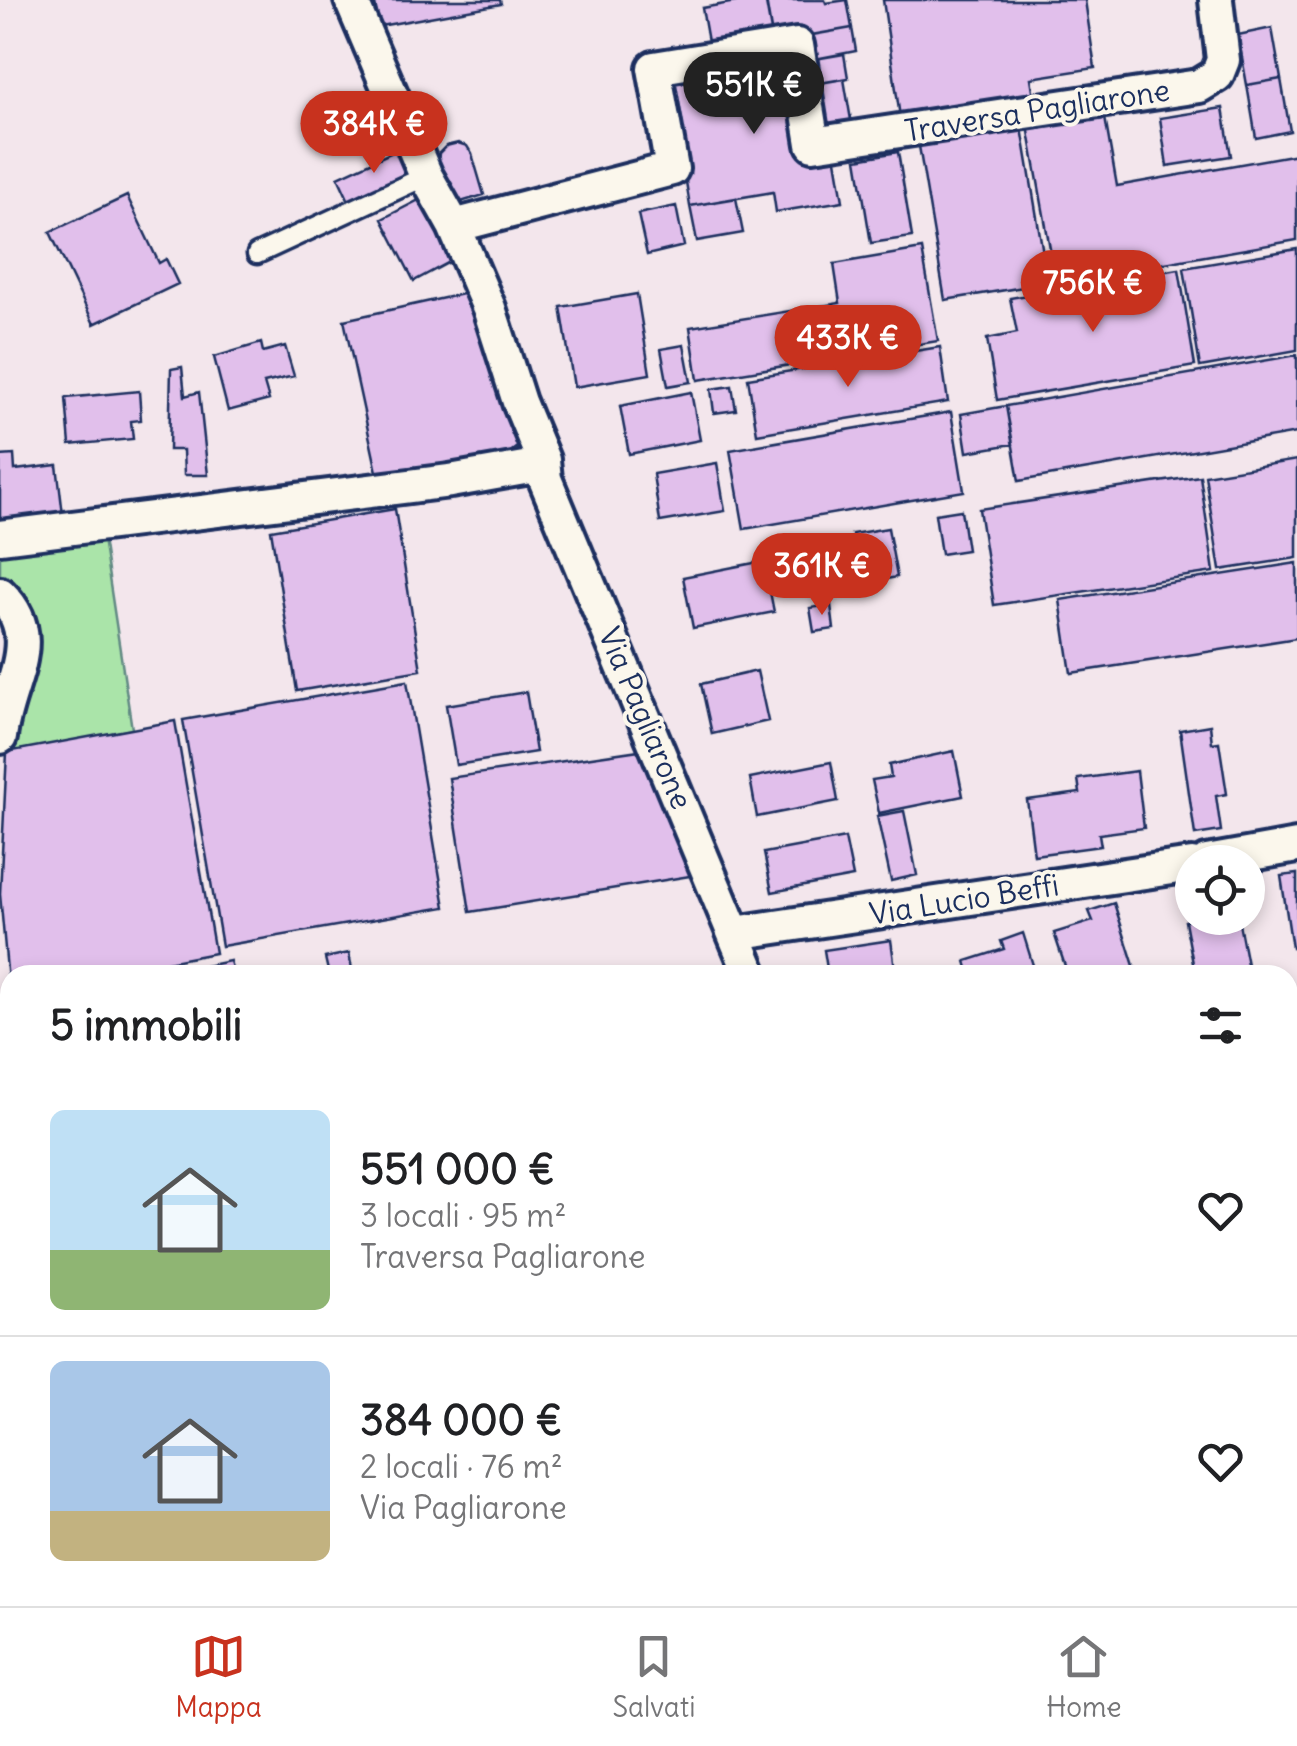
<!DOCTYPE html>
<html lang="it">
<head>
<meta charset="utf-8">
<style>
  body { margin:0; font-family:Delius,sans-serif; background:#f2f2f2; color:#202124; height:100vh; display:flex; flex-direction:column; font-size:38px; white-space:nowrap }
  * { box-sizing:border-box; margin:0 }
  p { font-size:32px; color:#757577 }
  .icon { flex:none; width:55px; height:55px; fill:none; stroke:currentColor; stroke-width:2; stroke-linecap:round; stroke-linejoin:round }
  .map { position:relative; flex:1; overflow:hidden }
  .details { position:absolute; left:0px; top:965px; width:1298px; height:642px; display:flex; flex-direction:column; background:#fff; border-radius:30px 30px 0 0; box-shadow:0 5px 15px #0003 }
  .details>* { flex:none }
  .controls { position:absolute; left:1175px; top:845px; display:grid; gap:20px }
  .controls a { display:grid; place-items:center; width:90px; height:90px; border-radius:50%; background:#fff; box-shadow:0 5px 15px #0003; font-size:50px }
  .price { position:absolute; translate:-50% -85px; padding:0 22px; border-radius:35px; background:#c8321e; color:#fff; font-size:32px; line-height:65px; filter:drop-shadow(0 2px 5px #0008) }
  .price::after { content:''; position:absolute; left:50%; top:60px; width:30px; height:22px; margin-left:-15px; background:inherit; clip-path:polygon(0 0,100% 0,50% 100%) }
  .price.on { background:#222; color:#fff }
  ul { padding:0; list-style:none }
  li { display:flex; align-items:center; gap:30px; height:250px; padding:0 50px }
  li+li { border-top:2px solid #e0e0e0 }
  li span { display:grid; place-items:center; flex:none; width:280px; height:200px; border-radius:15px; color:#555 }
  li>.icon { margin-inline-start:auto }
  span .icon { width:120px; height:120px; fill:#fffc; stroke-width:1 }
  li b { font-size:42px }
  h2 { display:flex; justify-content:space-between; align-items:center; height:120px; padding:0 50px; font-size:42px }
  .tabs { display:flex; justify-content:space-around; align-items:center; height:140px; border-top:2px solid #e0e0e0; background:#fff; font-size:28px; color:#757577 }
  .tabs a { display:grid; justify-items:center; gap:5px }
  .tabs .on { color:#c8321e }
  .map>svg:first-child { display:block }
  .green { fill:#aae4a9; stroke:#628a84; stroke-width:2.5 }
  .building { fill:#e1bfeb; stroke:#1b2f5e; stroke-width:2.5 }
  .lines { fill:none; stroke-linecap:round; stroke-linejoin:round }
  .lane-casing { stroke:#1b2f5e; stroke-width:25 }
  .street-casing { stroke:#1b2f5e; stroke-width:40 }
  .lane { stroke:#fbf7ec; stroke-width:18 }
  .street { stroke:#fbf7ec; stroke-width:32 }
  .rail-casing { stroke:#1b2f5e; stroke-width:11 }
  .rail { stroke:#fbf7ec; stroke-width:8; stroke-dasharray:22; stroke-linecap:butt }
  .labels { text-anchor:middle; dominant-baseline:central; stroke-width:8; stroke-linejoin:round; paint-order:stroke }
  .street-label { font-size:30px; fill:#1b2f5e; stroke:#fbf7ec }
</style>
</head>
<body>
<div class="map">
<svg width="1297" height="1606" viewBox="0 0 1297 1606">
  <rect width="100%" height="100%" fill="#f3e6ec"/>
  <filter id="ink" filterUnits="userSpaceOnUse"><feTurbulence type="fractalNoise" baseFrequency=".01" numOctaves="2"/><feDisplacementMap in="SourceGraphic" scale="20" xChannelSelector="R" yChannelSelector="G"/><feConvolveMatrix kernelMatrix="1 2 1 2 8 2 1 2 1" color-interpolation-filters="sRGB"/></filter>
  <g filter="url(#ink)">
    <path class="green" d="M102 532 132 729 4 755 7 730 30 643 0 586V546Z"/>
    <path class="building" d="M374 0H500L501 4 380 26Z
      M747 0H766L773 42 710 53 702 8Z
      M785 0H825L826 3 847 0 852 28 773 42 766 3Z
      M883 0H1085L1095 68 1031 78 1035 103 901 124Z
      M852 28 856 51 815 59 811 35Z
      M1272 28 1281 79 1247 85 1238 35Z
      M844 54 848 78 820 83 815 59Z
      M790 58 834 148 843 201 776 212 773 192 690 206 669 79Z
      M844 79 852 126 828 130 820 83Z
      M1281 79 1290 131 1256 138 1247 85Z
      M1223 108 1231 156 1167 166 1160 118Z
      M1104 112 1117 186 1297 154V240L1056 282 1028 126Z
      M1022 128 1048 283 945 300 919 146Z
      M458 143 467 146 472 154 484 195 451 205 438 163 439 153 446 146Z
      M399 149 411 174 350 203 338 177Z
      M898 152 912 237 871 243 857 159Z
      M127 196 159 263 166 259 178 284 94 324 50 232Z
      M423 198 455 259 414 281 382 219Z
      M736 198 743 233 697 241 690 206Z
      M676 206 684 246 647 255 638 214Z
      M922 249 938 341 698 380 690 327 840 303 834 264Z
      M1297 249V350L1200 367 1184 268Z
      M1179 269 1195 366 997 400 987 339 1017 333 1010 298Z
      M467 293 519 431 517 447 505 456 379 481 344 320Z
      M637 294 650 374 574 387 561 307Z
      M261 343 263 352 285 346 294 376 264 383 269 400 228 411 214 357Z
      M684 345 691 382 668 386 661 349Z
      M940 347 948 402 757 434 748 378Z
      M1297 355V433L1019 481 1006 406Z
      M182 367 185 396 199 392 208 475H184L183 450H169L171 369Z
      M732 386 736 410 714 413 711 389Z
      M139 391 141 420 131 421 133 439 70 445 66 398Z
      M691 392 700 440 629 454 620 406Z
      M1006 406 1013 444 967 452 961 414Z
      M951 412 964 491 744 529 730 450Z
      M14 455 15 470 57 465 63 515 0 523V456Z
      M1297 460V558L1220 570 1205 475Z
      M717 463 725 511 660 522 653 474Z
      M1200 476 1214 572 994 605 979 509Z
      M395 509 421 670 297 691 271 530Z
      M961 510 967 550 941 554 935 514Z
      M888 528 897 577 861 584 852 534Z
      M764 561 774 612 693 628 683 577Z
      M1297 563V638L1071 673 1060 600Z
      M831 605 834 629 814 632 810 608Z
      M757 671 768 721 712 734 701 684Z
      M407 681 445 907 222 946 183 720Z
      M526 692 536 752 456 765 446 705Z
      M175 721 215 953 99 975H10L9 992 0 894 7 752Z
      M1210 725 1212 743 1219 742 1227 794 1216 796 1221 831 1195 835 1180 730Z
      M646 749 696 875 470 912 449 778Z
      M954 751 963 796 879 813 872 780 891 777 889 765Z
      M831 762 838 801 757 817 750 778Z
      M1137 771 1144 828 1099 834 1101 846 1034 855 1027 800 1080 793 1078 779Z
      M904 811 917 875 891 881 877 816Z
      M845 838 853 877 772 892 764 853Z
      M1297 874V947L1292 948 1281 876Z
      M1114 903 1137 975H1068L1054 933 1093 921 1089 911Z
      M1202 918H1238L1249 975H1208L1207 972 1195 974 1185 921Z
      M1023 933 1036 975H970L966 961 1004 949 1001 941Z
      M891 940 896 975H828L824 950Z
      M349 953 353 975H329L325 958Z
      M230 961 234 975H160Z
      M10 1163V1423L2 1425 0 1166Z
      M0 1451 10 1493V1521L0 1524Z
      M169 1598H317L291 1606H172Z
      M335 1598H475L477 1606H309Z
      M479 1598H528L499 1606H481Z
      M545 1598H728L730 1606H516Z
      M732 1598H877L867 1606H735Z"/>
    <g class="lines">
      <defs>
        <path id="lane" d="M257 254 426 176
          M1288 1401 1297 1398
          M1170 1606 1183 1598
          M1201 1606 1204 1598"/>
        <path id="street" d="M351 0 426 176 454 226 489 308 519 402 543 460 545 479 751 975
          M454 226 672 169 654 68 797 45 813 144 1199 86 1217 75 1223 60 1216 0
          M0 537 450 481 530 467 543 460
          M0 594C46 639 6 683 0 737
          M1207 862 1297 846
          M735 933 1192 865
          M0 1016 10 1060
          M0 1109 10 1103
          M1288 1308 1297 1298
          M0 1533 10 1530
          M1025 1598 1030 1604 1040 1606 1050 1598"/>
      </defs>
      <use href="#lane" class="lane-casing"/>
      <use href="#street" class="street-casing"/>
      <use href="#lane" class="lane"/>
      <use href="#street" class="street"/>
      <defs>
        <path id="rail" d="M1288 1225 1297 1215
          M1288 1248 1297 1239
          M897 1606 907 1598
          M923 1606 932 1598"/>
      </defs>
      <use href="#rail" class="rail-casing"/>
      <use href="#rail" class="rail"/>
    </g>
  </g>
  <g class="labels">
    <g class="street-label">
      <text transform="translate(1037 110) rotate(-9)">Traversa Pagliarone</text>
      <text transform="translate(646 718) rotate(67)">Via Pagliarone</text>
      <text transform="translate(964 899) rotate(-9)">Via Lucio Beffi</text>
    </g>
  </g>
</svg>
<div class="controls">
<a><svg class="icon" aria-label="locate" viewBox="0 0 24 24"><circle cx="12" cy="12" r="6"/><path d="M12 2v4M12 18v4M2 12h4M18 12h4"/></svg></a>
</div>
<b class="price on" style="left:754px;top:137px">551K €</b>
<b class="price" style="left:374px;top:176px">384K €</b>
<b class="price" style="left:1093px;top:335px">756K €</b>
<b class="price" style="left:848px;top:390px">433K €</b>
<b class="price" style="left:822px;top:618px">361K €</b>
<section class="details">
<h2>5 immobili<svg class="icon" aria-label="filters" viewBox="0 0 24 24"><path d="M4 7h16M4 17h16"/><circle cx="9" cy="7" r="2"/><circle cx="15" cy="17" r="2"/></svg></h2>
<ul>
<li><span style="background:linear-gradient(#bfe0f5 70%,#8fb573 0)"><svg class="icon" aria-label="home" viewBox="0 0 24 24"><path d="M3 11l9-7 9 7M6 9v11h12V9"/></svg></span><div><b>551 000 €</b><p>3 locali · 95 m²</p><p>Traversa Pagliarone</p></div><svg class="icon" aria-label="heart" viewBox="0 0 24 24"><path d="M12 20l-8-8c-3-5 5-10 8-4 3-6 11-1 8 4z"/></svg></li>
<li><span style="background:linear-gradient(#a9c7e8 75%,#c2b280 0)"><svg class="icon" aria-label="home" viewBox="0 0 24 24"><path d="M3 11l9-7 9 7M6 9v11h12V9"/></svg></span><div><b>384 000 €</b><p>2 locali · 76 m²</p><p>Via Pagliarone</p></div><svg class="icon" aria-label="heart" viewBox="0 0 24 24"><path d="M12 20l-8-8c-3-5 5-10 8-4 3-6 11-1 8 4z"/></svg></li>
</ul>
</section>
</div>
<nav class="tabs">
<a class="on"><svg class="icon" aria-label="map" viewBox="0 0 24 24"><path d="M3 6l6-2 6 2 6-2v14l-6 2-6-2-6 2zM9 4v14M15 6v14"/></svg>Mappa</a>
<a><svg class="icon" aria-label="saved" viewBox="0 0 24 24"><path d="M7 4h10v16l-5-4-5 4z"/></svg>Salvati</a>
<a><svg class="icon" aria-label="home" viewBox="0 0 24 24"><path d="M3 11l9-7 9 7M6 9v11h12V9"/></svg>Home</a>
</nav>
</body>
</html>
